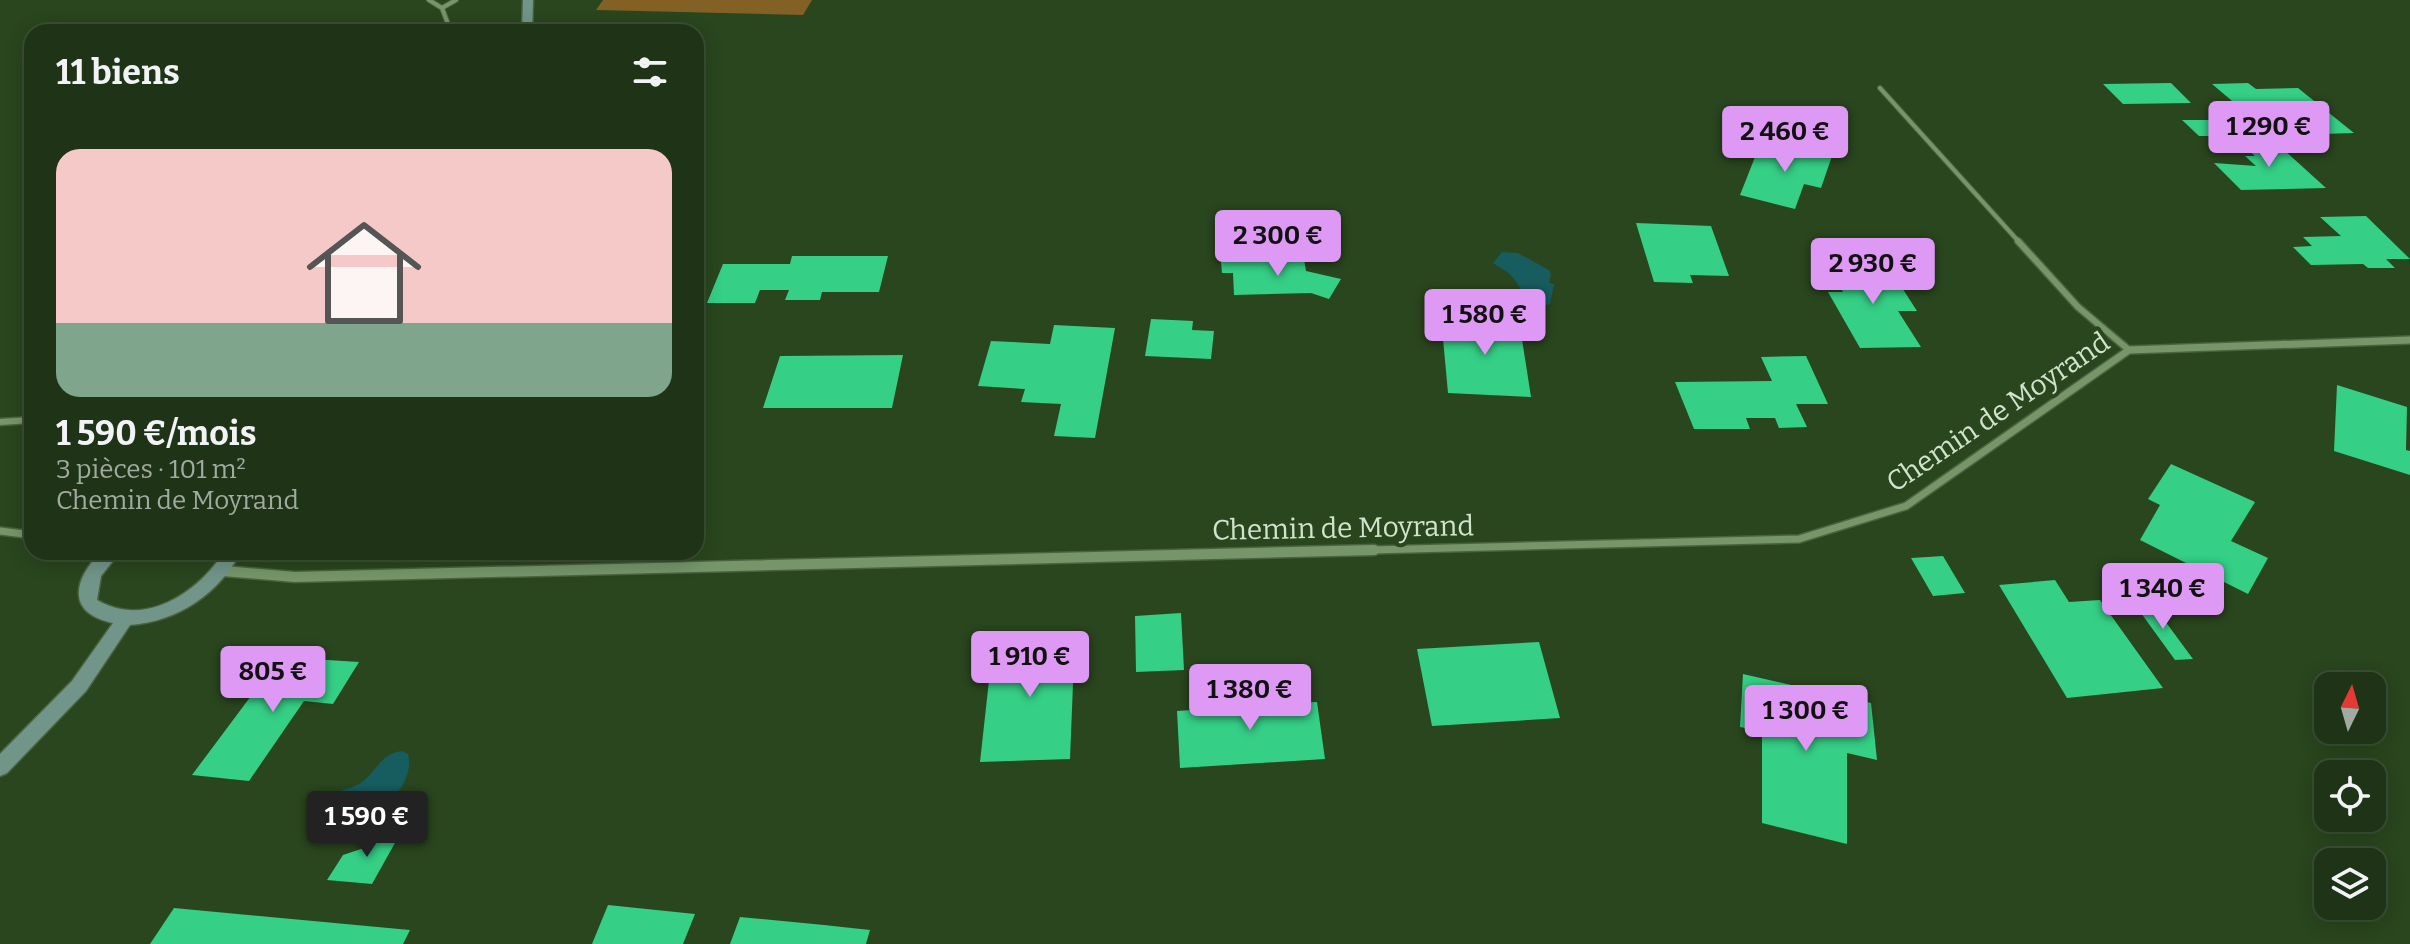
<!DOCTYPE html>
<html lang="fr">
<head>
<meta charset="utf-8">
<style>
  body { margin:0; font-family:Bitter,serif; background:#273c1f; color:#f1f3f6; height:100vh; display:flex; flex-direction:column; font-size:30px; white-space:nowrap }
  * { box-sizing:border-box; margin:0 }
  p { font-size:26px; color:#a1aaa1 }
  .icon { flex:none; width:44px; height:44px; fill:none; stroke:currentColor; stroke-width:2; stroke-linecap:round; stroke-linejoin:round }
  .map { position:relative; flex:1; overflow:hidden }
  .details { position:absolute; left:24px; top:24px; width:680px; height:536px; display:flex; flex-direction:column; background:#1f3416; border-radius:24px; box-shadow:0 4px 20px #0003,0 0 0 2px #3c4f35 }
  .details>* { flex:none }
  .needle { width:52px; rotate:5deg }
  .controls { position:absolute; left:2314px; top:672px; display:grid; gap:16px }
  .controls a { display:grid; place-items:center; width:72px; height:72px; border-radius:16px; background:#1f3416; box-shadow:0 4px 20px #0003,0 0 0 2px #3c4f35; font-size:40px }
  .price { position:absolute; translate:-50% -68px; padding:0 18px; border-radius:8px; background:#dd99f3; color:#111; font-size:26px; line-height:52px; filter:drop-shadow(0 2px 4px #0008) }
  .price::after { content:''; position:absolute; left:50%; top:48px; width:24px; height:18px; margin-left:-12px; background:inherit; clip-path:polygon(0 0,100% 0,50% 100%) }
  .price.current { background:#222; color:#fff }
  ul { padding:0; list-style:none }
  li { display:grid; align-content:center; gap:16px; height:424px; padding:0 32px }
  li+li { border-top:2px solid #3c4f35 }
  li span { display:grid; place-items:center; height:248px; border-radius:24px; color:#555 }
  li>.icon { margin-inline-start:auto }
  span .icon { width:144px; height:144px; fill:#fffc; stroke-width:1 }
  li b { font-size:34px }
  h2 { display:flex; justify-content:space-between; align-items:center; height:96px; padding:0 32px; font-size:34px }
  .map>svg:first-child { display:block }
  .green { fill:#836024 }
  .water { fill:#175c5e }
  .building { fill:#35cf86 }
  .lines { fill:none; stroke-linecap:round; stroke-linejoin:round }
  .service-far1-casing { stroke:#4a633f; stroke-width:6 }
  .service-casing { stroke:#4a633f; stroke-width:9 }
  .minor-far1-casing { stroke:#4a633f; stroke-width:10 }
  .minor-casing { stroke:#4a633f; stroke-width:13 }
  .secondary-casing { stroke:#4a633f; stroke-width:3 }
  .service-far1 { stroke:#76966a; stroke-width:4 }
  .service { stroke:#76966a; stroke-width:6 }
  .minor-far1 { stroke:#76966a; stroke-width:7 }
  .minor { stroke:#76966a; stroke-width:10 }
  .secondary { fill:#729589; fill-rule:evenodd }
  .labels { text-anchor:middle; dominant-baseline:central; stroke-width:8; stroke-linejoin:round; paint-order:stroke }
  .street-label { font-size:28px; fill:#d2e3cc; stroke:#29461e }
</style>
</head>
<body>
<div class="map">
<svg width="2410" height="944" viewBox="0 0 2410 944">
  <rect width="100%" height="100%" fill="#29461e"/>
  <path class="green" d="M603 0H812L803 15 596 10Z"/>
  <path class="water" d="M1502 252 1518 253 1549 270 1551 274 1549 283 1554 284 1550 304C1527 311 1525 294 1515 280 1510 273 1501 268 1493 263Z
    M402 751 408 754C418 791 358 839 325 822L322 805C332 789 346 792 361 783 377 771 380 754 402 751Z"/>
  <path class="building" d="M2171 83 2191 103 2123 104 2103 84Z
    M2248 83 2256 89 2298 88 2354 133 2322 134 2303 118H2291L2284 112H2272L2265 106H2238L2212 84Z
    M2182 120H2236L2254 136H2199Z
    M2271 138 2326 188 2241 190 2214 163 2256 166 2245 156H2255L2237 139Z
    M1770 140 1832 156 1821 188 1804 184 1795 209 1740 195 1755 157 1762 158Z
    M2366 216 2410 259H2386L2395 268H2368L2363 264 2311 265 2293 247 2312 246 2303 237 2341 236 2320 217Z
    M1636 223 1711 226 1729 276 1690 275 1693 283 1654 282Z
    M792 256H888L879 292H822L820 300H785L789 290H760L755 303H707L723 264H790Z
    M1304 259 1306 271 1341 279 1329 299 1311 293 1234 295 1233 273H1222L1221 261Z
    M1828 266H1888L1917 311H1898L1921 347 1860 348 1828 292H1843Z
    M1441 317 1519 320 1531 397 1448 393Z
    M1151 319 1193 321 1192 330 1214 331 1211 359 1145 356Z
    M1054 325 1115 328 1095 438 1054 436 1061 404 1021 402 1025 389 978 386 991 341 1050 344Z
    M903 355 892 408H763L780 356Z
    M1806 356 1828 404H1796L1807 427 1779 428 1775 418H1746L1750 429H1694L1675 382 1772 381 1761 357Z
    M2337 385 2407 407 2406 450 2410 451V475L2334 451Z
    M2171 464 2255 502 2231 541 2268 558 2248 594 2140 540 2160 505 2148 499Z
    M1943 556 1965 593 1933 596 1911 558Z
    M2055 580 2069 602 2100 600 2163 688 2067 698 1999 585Z
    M2133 602H2151L2193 659 2175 660Z
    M1181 613 1184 670 1136 672 1135 616Z
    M1075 634 1070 759 980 762 994 635Z
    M1539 642 1560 718 1432 726 1417 649Z
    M280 657 359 662 333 704 304 701 249 781 192 775Z
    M1743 674 1871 703 1877 760 1847 753V844L1762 823V731L1740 727Z
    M1285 693V703L1317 702 1325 759 1180 768 1177 711 1208 709V698Z
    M391 823 405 825 372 884 327 880 343 855 367 847Z
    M608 905 695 914 683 944H592Z
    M174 908 410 930 403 944H150Z
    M740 917 824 925 870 930 866 944H730Z"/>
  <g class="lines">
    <defs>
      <path id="service-far1" d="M429 0 442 8
        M451 32 442 8 456 0
        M1880 88 2020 243"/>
      <path id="service" d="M2018 241 2078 307 2129 350
        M0 422 32 420"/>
      <path id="minor-far1" d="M0 531 32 535
        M1295 552 1799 539 1906 506 2129 350 2410 340"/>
      <path id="minor" d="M223 571 295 577 1374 550"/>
      <path id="secondary" d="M523 0H533L532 32H522Z
        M101 552H120L101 576 97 600C144 628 197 594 224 552H241C218 594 179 621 130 625L86 691 7 773 0 776V754L72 681 113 623C66 613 73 580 101 552Z"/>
    </defs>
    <use href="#service-far1" class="service-far1-casing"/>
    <use href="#service" class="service-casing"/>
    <use href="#minor-far1" class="minor-far1-casing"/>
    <use href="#minor" class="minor-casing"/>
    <use href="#secondary" class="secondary-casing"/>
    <use href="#service-far1" class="service-far1"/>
    <use href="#service" class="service"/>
    <use href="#minor-far1" class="minor-far1"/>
    <use href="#minor" class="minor"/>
    <use href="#secondary" class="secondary"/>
  </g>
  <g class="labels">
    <g class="street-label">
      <text transform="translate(1998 412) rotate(-34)">Chemin de Moyrand</text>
      <text transform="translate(1343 528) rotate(-1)">Chemin de Moyrand</text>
    </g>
  </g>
</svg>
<div class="controls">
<a><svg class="needle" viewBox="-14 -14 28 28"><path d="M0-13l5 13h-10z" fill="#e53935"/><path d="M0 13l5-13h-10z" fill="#a1aaa1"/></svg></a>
<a><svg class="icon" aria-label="locate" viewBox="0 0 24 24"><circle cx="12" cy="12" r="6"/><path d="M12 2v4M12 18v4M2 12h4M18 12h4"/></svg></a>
<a><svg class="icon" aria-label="layers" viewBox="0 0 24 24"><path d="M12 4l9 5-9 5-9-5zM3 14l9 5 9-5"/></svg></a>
</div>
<b class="price" style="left:2269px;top:169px">1 290 €</b>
<b class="price" style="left:1785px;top:174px">2 460 €</b>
<b class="price" style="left:1278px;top:278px">2 300 €</b>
<b class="price" style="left:1873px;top:306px">2 930 €</b>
<b class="price" style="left:1485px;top:357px">1 580 €</b>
<b class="price" style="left:2163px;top:631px">1 340 €</b>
<b class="price" style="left:1030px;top:699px">1 910 €</b>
<b class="price" style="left:273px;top:714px">805 €</b>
<b class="price" style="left:1250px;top:732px">1 380 €</b>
<b class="price" style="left:1806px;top:753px">1 300 €</b>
<b class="price current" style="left:367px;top:859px">1 590 €</b>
<section class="details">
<h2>11 biens<svg class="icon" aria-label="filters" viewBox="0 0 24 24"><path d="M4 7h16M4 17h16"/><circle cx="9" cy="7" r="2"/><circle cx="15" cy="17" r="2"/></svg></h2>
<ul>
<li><span style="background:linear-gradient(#f6c9c9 70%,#7fa58c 0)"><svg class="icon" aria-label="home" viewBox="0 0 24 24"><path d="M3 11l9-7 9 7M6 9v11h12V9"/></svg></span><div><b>1 590 €/mois</b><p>3 pièces · 101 m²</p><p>Chemin de Moyrand</p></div></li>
</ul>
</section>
</div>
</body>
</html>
